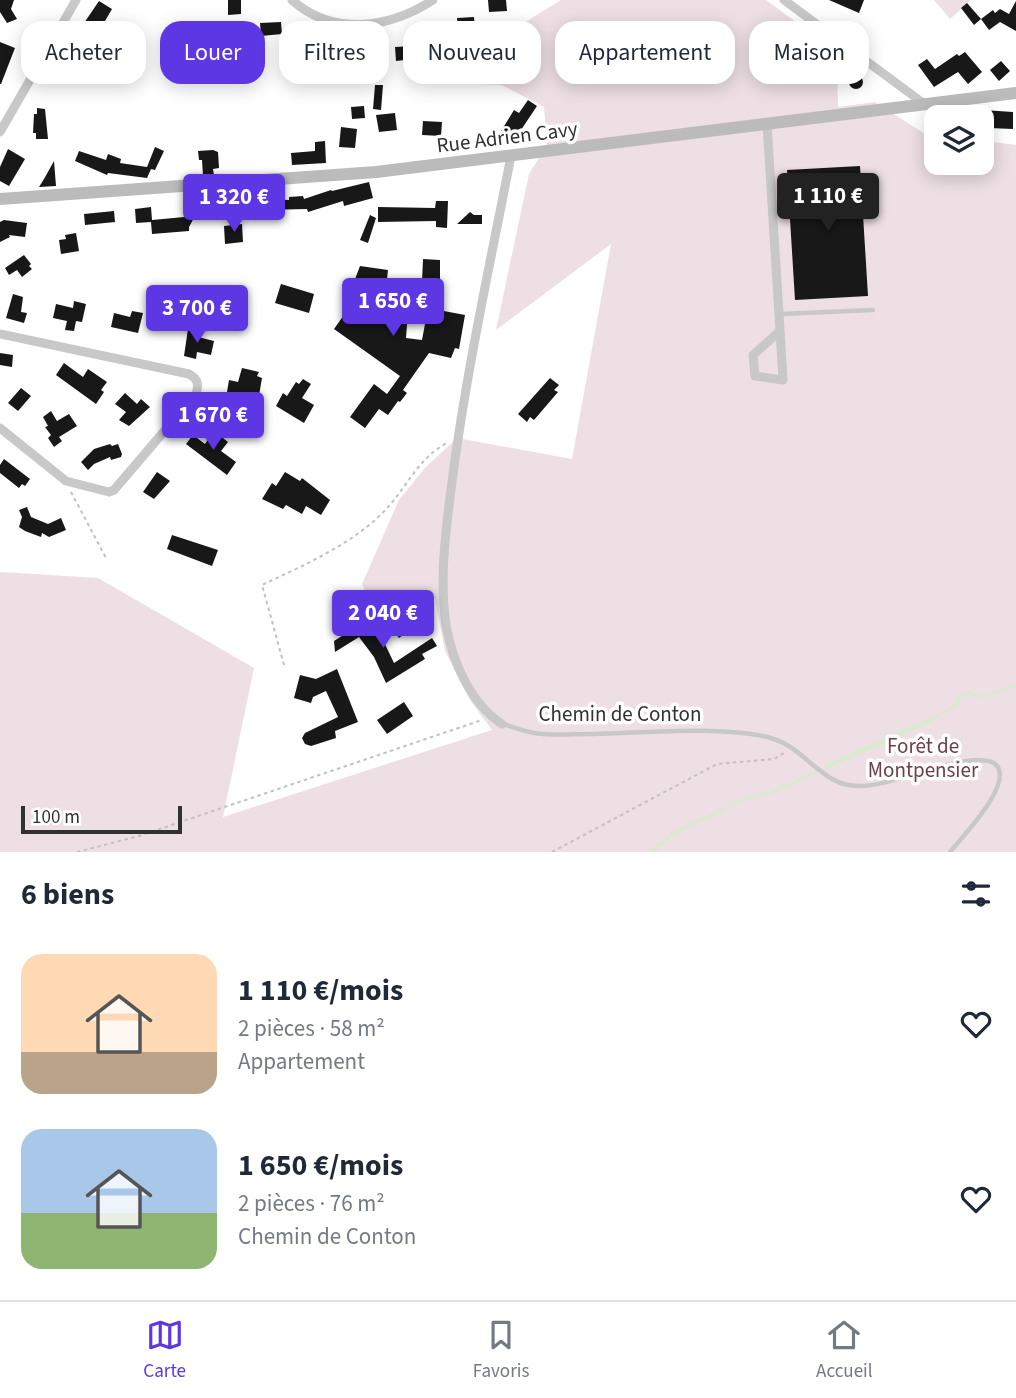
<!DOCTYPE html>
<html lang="fr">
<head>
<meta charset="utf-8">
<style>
  body { margin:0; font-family:"Source Sans 3",sans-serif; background:#f6f6f7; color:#1f2937; height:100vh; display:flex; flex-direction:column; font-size:26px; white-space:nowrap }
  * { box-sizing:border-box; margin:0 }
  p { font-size:23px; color:#747a83 }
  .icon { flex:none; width:38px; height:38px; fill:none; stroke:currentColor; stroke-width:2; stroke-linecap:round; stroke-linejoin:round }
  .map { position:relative; height:852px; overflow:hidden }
  .drawer { display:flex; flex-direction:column; background:#fff; flex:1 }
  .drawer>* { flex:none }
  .top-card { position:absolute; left:21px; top:21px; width:975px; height:63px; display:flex; gap:14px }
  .tools { position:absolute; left:924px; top:105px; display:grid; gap:14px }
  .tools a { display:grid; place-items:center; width:70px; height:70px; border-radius:14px; background:#fff; box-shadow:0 4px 18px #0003; font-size:35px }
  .scale { position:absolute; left:21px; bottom:18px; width:161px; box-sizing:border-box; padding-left:7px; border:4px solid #313131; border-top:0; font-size:19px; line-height:24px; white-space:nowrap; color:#313131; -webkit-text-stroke:5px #fff; paint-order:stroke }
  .price { position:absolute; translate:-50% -60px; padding:0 16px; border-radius:7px; background:#5d37e3; color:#fff; font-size:23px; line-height:46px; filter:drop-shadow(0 2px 4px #0008) }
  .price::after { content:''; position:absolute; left:50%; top:42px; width:21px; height:16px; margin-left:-10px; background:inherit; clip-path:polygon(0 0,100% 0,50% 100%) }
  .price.active { background:#222; color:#fff }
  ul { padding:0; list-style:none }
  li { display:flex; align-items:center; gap:21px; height:175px; padding:0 21px }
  li span { display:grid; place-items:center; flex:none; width:196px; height:140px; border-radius:21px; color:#555 }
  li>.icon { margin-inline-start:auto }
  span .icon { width:84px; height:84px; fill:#fffc; stroke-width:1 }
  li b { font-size:30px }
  h2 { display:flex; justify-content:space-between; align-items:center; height:84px; padding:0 21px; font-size:30px }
  .chip { padding:0 24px; border-radius:21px; background:#fff; box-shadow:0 4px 18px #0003; font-size:24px; line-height:63px }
  .chip.active { background:#5d37e3; color:#fff }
  .tab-bar { display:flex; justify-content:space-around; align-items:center; height:98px; border-top:2px solid #e0e1e3; background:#fff; font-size:19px; color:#747a83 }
  .tab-bar a { display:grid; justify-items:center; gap:4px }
  .tab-bar .active { color:#5d37e3 }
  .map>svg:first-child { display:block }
  .green { fill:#eddfe3 }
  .water { fill:#d6eccc }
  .building { fill:#181818 }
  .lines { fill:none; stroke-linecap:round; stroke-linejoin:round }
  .path { stroke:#c1c1c1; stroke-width:2; stroke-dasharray:3.5 3.5; stroke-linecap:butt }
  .service { stroke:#c8c8c8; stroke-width:4.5 }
  .minor { stroke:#c8c8c8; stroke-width:9 }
  .secondary { stroke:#bbb; stroke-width:12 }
  .labels { text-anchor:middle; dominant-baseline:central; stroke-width:7; stroke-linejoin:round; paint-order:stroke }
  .street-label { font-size:21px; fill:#313131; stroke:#fff }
  .park-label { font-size:21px; fill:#6c3e46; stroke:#fff }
</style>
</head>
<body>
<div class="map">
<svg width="1016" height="852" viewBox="0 0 1016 852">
  <rect width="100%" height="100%" fill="#fff"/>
  <path class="green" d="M561 0H766L837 52 838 107 875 102 936 141V163H969L972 165 974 163H982V150L987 141 1016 145V852H0V572L98 578 254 668 223 817 492 730 470 700 445 651 435 598 373 610 362 584 399 500 425 468 457 438 572 459 611 244 496 330 529 174 547 145 544 107 502 85 465 83 467 58Z
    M934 0H971L950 19Z"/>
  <path class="water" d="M1016 684V687L984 698 968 694 960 699 956 707 925 725 826 769 825 765 946 711 953 706 957 697 969 691 984 696Z
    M819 769 818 772 773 793 731 804 721 812 673 835 654 852H649L672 832 727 806 731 802 770 792Z"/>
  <path class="building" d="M0 0H14L11 9 17 19 7 23 0 12Z
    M228 0H241V14L228 15Z
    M488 0H506L507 11 489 12Z
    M829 0H864L859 13Z
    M99 1 112 9 95 38 93 44 95 45 87 59 93 62 89 70 78 64 72 75 61 68 74 45 80 29Z
    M1016 1V31L1000 22 989 30 981 19 993 10 995 13 1000 9 1009 14Z
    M967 3 981 19 974 25 961 8Z
    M474 17 475 30 458 31 457 18Z
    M281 22 282 34 261 36 260 23Z
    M444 31 445 43 426 45 425 32Z
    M317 40V45L380 43 381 56 332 57V52L297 55 296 41Z
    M0 42 15 48 1 84H0Z
    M196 45 225 61 220 69 204 61 199 69 186 62Z
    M413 46 414 59 396 61 395 47Z
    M965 52 982 72 968 84 958 72 934 87 918 65 927 59 935 69 957 54 959 56Z
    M1001 61 1010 71 999 81 990 70Z
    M849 82a7 7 0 1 1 14 0a7 7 0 1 1-14 0Z
    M375 85H383L381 110 373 109Z
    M528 100 537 106 511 145 498 136 514 110 519 113Z
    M364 106 365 118 352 119 351 107Z
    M983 106V110L1013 112V129L989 128V118L972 117 971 107Z
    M37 108 45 109 48 139H36V133H33L34 114H37Z
    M395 113 397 130 379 132 376 115Z
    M423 121 442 122 441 136 422 135Z
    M341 127 357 129 355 148 339 147Z
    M325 141 326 163 292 165 291 153 315 151V142Z
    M155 147 164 151 155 170 151 169 147 178 108 173 107 175 75 161 79 151 106 160 108 154 121 159 120 163 147 167Z
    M8 149 25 159 9 186 0 181V167Z
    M213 150 218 152 219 168 213 169 214 175 203 176 202 160H199L198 151Z
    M54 161 56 186 39 187 44 179Z
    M860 166 868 296 795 300 787 170Z
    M369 182 373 198 344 206 343 201 308 212 307 209 263 210V199L289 200V197L303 196 304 199 331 190 332 191Z
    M436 201H448L447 228 436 227V221L378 222V207L435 208Z
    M151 207 152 220 195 216 189 227V231L152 234 151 222 136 223 135 209Z
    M114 211 115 222 85 225 84 214Z
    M470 212 474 215H482V224H457Z
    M370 215 376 218 368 243 360 240Z
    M4 220 27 223 25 237 9 235 10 237 0 242V222Z
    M242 224 243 242 225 244 224 226Z
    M76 233 79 251 61 254 59 240 66 239 65 235Z
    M24 255 31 264 29 266 32 269 22 277 17 270 9 275 5 268Z
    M423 259 440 260V284L422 282Z
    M360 266 388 270 385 297 409 299 406 338 422 340 428 308 465 315 459 349 455 348 451 358 429 353 403 390 407 393 400 402 398 401 388 415 379 409 365 428 350 417 374 384 387 394 400 376 334 329 363 288 352 287Z
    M281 284 314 294 309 313 275 303Z
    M13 294 23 297 21 312 27 313 24 323 6 318Z
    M74 301 86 304 82 322 76 321 74 331 65 330 67 321 53 318 56 304 73 308Z
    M132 311 143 313 138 333 111 327 114 313 130 317Z
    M188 329 199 332 198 337 214 341 211 355 197 352 196 359 184 356Z
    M0 353 13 355 12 367 0 365Z
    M64 363 83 377 88 369 107 382 101 390 104 392 96 404 56 375Z
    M242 368 259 372 257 376 262 378 257 407 226 398 229 380 238 382Z
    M550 378 559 385 554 390 558 392 534 420 530 417 527 422 518 414Z
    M303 379 311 384 302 398 314 405 304 423 276 406 283 393 287 396 296 382 299 384Z
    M21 388 31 396 18 411 8 403Z
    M125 393 137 404 141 399 150 407 129 426 119 420 126 412 115 404Z
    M51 411 57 421 69 414 77 426 59 437 62 441 54 447 48 438 51 435 45 427 48 426 43 417Z
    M214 431 228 442 221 451 236 462 227 475 186 444 193 435 205 444Z
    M110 444 112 446 118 444 122 454 121 457 111 460 110 457 94 464 88 470 81 462 94 449Z
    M4 459 30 479 25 486 22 484 19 488 0 473V465Z
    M157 472 170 481 154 499 143 492Z
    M285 472 300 481 302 478 330 500 321 515 306 506 302 514 286 505 283 509 262 499 272 483 276 486Z
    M27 507 31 517 48 524 61 518 66 530 49 537 42 533 41 537 25 531 19 527 22 517 19 510Z
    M172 535 218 550 212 566 167 549Z
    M389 606 407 632 399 638 380 611Z
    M372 617 394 663 432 638 437 646 422 654 425 659 386 683 374 657 359 637 335 652 334 641Z
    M337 669 358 722 335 731 336 738 311 746 305 744 302 738 305 733 338 717 326 691 313 697 311 703 294 698 300 675 316 679Z
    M404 702 413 716 387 734 377 720Z"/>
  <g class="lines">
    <path class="path" d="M71 492 106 558
      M284 665 262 585C306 564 356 543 389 506 408 484 420 457 447 443
      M77 852 139 836 482 720
      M552 852 717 764 774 759 784 753"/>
    <path class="service" d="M780 314 873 310
      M503 724C513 727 524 731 534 733 553 736 573 734 593 734 644 733 713 726 763 736 797 743 807 765 834 780 859 794 892 780 917 773 933 769 987 750 998 767 1010 788 962 837 950 852"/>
    <path class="minor" d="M292 0C334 37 390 28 433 0
      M784 0 923 103
      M767 124 779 314 783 380 755 376 753 355 780 331
      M0 132 76 0
      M0 334 189 374C198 379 199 384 196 394L114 490 109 492 66 481 0 428
      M502 724C471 704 452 661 446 625 439 577 446 529 452 482 466 373 490 264 511 156"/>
    <path class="secondary" d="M0 199 376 172 1016 93"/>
  </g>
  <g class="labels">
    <g class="street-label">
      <text transform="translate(507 137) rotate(-7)">Rue Adrien Cavy</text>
      <text x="620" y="714">Chemin de Conton</text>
    </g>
    <g class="park-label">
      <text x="923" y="746">Forêt de<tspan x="923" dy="24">Montpensier</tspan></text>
    </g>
  </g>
</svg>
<div class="tools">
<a><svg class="icon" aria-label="layers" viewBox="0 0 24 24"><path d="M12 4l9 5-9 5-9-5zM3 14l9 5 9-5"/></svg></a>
</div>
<div class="scale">100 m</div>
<b class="price active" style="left:828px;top:233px">1 110 €</b>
<b class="price" style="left:234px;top:234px">1 320 €</b>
<b class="price" style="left:393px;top:338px">1 650 €</b>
<b class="price" style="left:197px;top:345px">3 700 €</b>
<b class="price" style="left:213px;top:452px">1 670 €</b>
<b class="price" style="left:383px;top:650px">2 040 €</b>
<div class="top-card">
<a class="chip">Acheter</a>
<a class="chip active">Louer</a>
<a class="chip">Filtres</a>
<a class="chip">Nouveau</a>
<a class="chip">Appartement</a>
<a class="chip">Maison</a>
</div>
</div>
<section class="drawer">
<h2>6 biens<svg class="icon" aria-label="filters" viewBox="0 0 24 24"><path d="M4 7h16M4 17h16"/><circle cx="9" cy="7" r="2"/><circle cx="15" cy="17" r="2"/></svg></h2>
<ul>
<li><span style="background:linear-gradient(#ffd9b3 70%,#b9a48a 0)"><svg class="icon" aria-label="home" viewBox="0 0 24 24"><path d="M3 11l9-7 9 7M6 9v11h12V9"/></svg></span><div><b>1 110 €/mois</b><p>2 pièces · 58 m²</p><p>Appartement</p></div><svg class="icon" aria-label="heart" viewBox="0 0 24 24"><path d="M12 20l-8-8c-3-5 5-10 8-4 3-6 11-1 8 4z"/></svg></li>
<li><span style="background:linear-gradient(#a9c7e8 60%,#8fb573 0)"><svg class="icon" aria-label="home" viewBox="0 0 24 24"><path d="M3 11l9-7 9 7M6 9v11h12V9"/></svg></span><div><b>1 650 €/mois</b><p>2 pièces · 76 m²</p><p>Chemin de Conton</p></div><svg class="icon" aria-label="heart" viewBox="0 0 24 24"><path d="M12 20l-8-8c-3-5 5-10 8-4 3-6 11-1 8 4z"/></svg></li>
</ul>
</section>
<nav class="tab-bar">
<a class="active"><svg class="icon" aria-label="map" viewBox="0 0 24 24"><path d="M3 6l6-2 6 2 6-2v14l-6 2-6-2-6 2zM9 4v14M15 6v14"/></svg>Carte</a>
<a><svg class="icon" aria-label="saved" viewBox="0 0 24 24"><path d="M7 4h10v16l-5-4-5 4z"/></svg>Favoris</a>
<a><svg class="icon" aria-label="home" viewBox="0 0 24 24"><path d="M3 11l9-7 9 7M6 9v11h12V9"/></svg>Accueil</a>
</nav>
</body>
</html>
